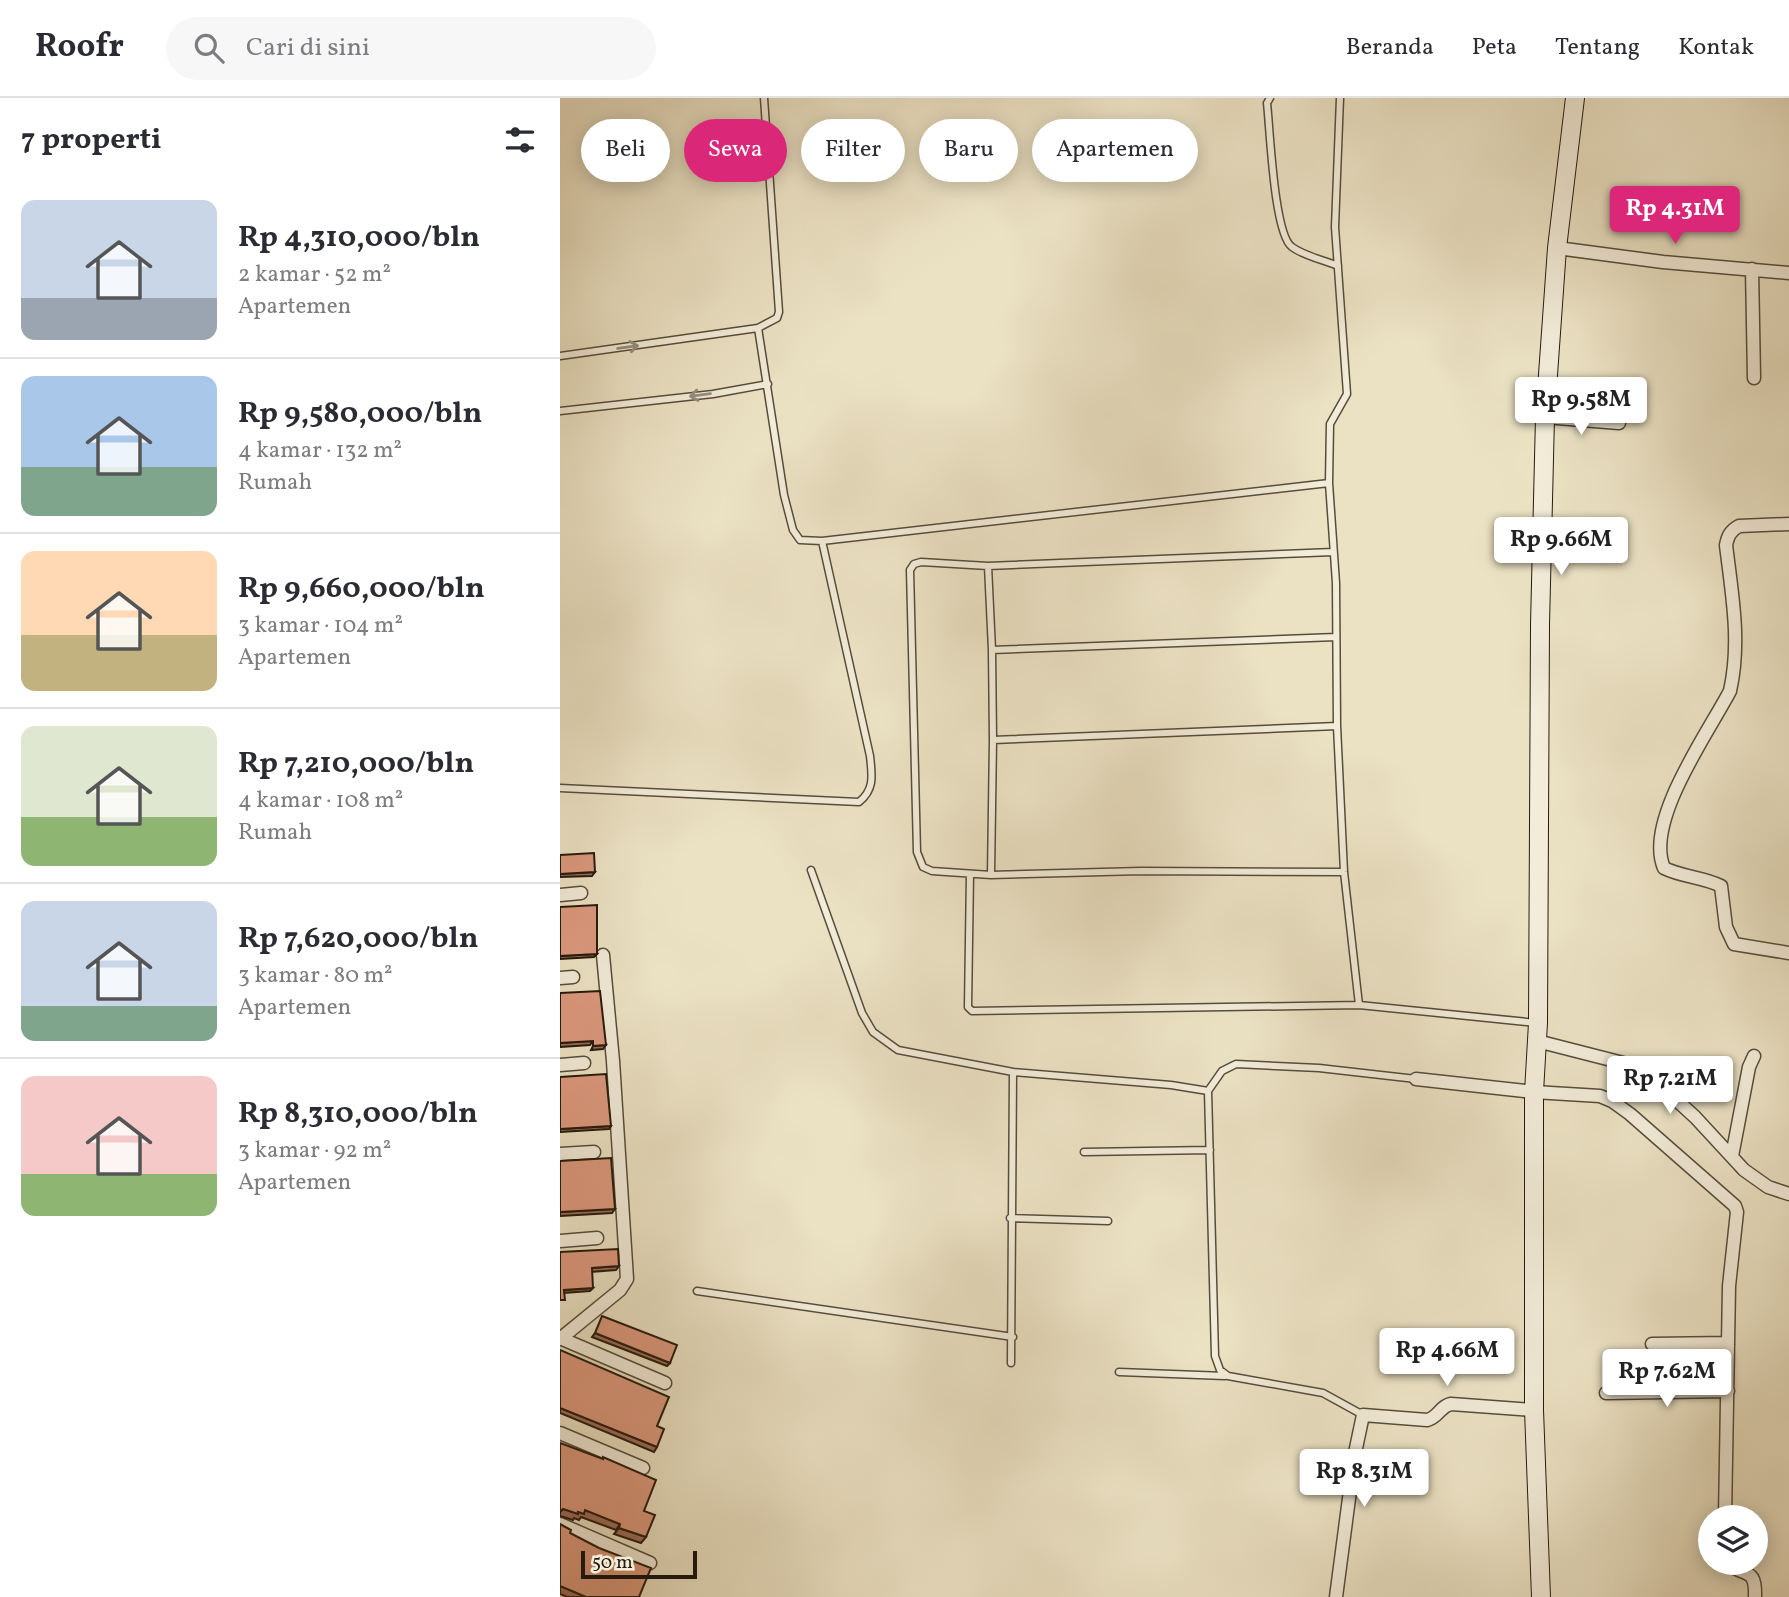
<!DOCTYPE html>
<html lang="id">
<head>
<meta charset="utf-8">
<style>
  body { margin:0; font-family:Vollkorn,serif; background:#f7f7f7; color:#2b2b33; height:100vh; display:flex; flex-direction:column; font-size:26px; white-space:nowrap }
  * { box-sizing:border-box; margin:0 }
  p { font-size:23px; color:#7c7c81 }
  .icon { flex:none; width:38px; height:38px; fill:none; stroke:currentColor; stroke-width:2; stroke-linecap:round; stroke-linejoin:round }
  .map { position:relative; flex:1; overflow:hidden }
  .sheet { display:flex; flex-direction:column; background:#fff; width:560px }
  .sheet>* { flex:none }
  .guide { position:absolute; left:21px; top:21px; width:665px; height:63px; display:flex; gap:14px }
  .buttons { position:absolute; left:1138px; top:1407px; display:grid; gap:14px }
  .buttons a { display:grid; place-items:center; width:70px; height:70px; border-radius:50%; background:#fff; box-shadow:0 4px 18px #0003; font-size:35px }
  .scale { position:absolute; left:21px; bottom:18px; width:116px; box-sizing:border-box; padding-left:7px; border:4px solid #261b0d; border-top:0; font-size:19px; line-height:24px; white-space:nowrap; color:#261b0d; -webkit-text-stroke:5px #f2ecd9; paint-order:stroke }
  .price { position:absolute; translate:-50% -60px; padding:0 16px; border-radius:7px; background:#fff; color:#222; font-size:23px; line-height:46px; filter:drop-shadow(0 2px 4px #0008) }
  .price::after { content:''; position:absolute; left:50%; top:42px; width:21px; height:16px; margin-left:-10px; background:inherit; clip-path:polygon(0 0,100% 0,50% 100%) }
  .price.current { background:#db2777; color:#fff }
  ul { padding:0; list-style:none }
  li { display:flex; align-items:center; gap:21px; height:175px; padding:0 21px }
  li+li { border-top:2px solid #e1e1e2 }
  li span { display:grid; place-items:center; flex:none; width:196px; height:140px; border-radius:14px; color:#555 }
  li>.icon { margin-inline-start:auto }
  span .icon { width:84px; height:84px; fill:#fffc; stroke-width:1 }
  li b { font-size:30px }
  h2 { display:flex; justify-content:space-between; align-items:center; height:84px; padding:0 21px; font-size:30px }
  .tag { padding:0 24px; border-radius:32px; background:#fff; box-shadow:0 4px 18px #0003; font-size:24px; line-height:63px }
  .tag.current { background:#db2777; color:#fff }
  header { display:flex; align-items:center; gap:42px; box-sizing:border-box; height:98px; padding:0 35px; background:#fff; border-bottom:2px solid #e1e1e2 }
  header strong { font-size:33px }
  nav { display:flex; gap:38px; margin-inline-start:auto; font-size:24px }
  .search { width:490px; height:63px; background:#f7f7f7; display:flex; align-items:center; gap:18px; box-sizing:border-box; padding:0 24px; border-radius:38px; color:#7c7c81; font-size:26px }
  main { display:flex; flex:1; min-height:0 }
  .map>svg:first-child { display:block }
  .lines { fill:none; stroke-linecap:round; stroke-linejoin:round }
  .lane-casing { stroke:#574d3b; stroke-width:9 }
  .street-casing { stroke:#574d3b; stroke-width:15 }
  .secondary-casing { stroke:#261b0d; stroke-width:20 }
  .lane { stroke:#f2ecd9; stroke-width:6 }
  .street { stroke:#f2ecd9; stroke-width:12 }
  .secondary { stroke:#f2ecd9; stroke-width:18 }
  .shaded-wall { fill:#9a6b58; stroke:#261b0d; stroke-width:2 }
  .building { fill:#dc997e; stroke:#261b0d; stroke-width:2 }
  .oneway { stroke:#968e7d }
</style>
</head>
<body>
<header>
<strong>Roofr</strong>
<div class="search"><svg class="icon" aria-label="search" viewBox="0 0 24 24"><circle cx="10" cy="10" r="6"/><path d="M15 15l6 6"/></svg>Cari di sini</div>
<nav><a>Beranda</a><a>Peta</a><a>Tentang</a><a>Kontak</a></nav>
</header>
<main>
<section class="sheet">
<h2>7 properti<svg class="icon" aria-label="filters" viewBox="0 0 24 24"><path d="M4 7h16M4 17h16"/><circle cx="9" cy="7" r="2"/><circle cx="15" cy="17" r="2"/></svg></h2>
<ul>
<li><span style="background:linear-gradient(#c9d6e8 70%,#9aa5b1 0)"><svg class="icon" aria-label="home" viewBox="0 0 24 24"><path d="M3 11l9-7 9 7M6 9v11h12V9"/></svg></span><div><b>Rp 4,310,000/bln</b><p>2 kamar · 52 m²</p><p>Apartemen</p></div></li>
<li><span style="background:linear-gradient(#a9c7e8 65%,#7fa58c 0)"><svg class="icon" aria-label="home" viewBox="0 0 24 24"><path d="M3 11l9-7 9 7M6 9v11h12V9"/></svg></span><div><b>Rp 9,580,000/bln</b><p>4 kamar · 132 m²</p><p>Rumah</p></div></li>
<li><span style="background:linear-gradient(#ffd9b3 60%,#c2b280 0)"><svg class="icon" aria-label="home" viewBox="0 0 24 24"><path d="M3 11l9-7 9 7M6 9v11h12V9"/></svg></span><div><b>Rp 9,660,000/bln</b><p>3 kamar · 104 m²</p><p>Apartemen</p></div></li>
<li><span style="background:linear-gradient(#dfe7d0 65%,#8fb573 0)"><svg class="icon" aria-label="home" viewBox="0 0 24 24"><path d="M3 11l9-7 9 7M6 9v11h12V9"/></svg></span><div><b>Rp 7,210,000/bln</b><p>4 kamar · 108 m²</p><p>Rumah</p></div></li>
<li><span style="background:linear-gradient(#c9d6e8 75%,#7fa58c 0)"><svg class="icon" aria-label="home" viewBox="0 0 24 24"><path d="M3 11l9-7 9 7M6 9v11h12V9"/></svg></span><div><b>Rp 7,620,000/bln</b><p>3 kamar · 80 m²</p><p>Apartemen</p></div></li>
<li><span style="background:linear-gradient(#f6c9c9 70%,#8fb573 0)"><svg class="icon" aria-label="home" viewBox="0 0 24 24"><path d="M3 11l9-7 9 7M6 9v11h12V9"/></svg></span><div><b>Rp 8,310,000/bln</b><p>3 kamar · 92 m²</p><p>Apartemen</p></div></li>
</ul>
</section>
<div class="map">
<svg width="1229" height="1499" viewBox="0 0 1229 1499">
  <rect width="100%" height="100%" fill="#ebe2c4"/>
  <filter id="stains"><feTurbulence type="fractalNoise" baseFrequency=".00286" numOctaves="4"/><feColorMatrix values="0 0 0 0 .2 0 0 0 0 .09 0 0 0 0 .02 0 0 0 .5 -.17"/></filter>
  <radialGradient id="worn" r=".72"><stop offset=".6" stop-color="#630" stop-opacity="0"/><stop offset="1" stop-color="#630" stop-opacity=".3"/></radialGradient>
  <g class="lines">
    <defs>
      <path id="lane" d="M710 0 707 5C710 31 714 137 732 149 744 158 764 162 778 168
        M780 0 775 129 787 296 770 326 769 385 776 485 777 628 784 774 799 907
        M0 258 198 230 217 220 219 214 204 0
        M0 313 153 296 208 286
        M262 443 769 385
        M428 468 361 464 354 466 350 472 357 754 363 769 372 773 431 777 581 773 784 774
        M432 552 428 468 773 454
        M433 642 432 552 776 539
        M0 690 299 704C315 691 312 677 310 658L262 443 240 442 233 432 224 397 198 230
        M251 772 302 915 313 934 338 952 453 974 611 987 648 993
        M410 776 408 909 412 913 799 907 977 925
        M431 777 433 642 777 628
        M524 1054 650 1052
        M450 1120 548 1123
        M137 1193 453 1239
        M451 1265 453 974
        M559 1274 665 1278
        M803 1317 763 1295 668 1278 660 1272 655 1258 648 993 662 973 676 966 759 970 856 981"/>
      <path id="street" d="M997 150 1103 164 1229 175
        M1192 171 1194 280
        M985 319 1059 325
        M1229 426 1179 428C1170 433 1168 438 1166 447 1172 497 1181 544 1170 593 1148 635 1084 724 1104 770 1122 779 1143 779 1161 788L1166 829 1174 846 1229 855
        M0 797 21 795
        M0 880 13 879
        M977 943 1067 966 1088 976 1135 1019 1184 1072 1208 1089 1229 1096
        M0 967 24 965
        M856 981 974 994 1040 998 1052 1003 1070 1016 1175 1108 1177 1114 1169 1188 1165 1419
        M0 1056 34 1054
        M1172 1058 1189 969 1194 958
        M0 1143 37 1140
        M0 1240 105 1285
        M0 1241 60 1192 67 1181 53 963 43 857
        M1092 1246 1168 1245
        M1046 1295 1168 1293
        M0 1335 83 1370
        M0 1426 90 1465
        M1167 1465C1185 1480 1196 1468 1195 1499
        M776 1499 795 1355 803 1317 867 1322C878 1320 880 1308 891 1306L974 1312"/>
      <path id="secondary" d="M981 1499 974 1312V994L978 925 980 527 985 319 997 150 1015 0"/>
    </defs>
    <use href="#lane" class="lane-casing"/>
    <use href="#street" class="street-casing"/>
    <use href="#secondary" class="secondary-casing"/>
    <use href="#lane" class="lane"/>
    <use href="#street" class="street"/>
    <use href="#secondary" class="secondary"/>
  </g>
  <path class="shaded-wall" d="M35 774 32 778 0 779V776Z
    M37 856 34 859 0 861V858Z
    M33 943 30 947 0 949V945Z
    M46 947 43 951 31 952 33 948Z
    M51 1028 49 1031 0 1034V1031Z
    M55 1111 52 1115 0 1118V1114Z
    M59 1168 56 1172 29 1174 32 1170Z
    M33 1190 30 1193 2 1195 4 1192Z
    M35 1235 110 1265 107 1268 32 1239Z
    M0 1310 97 1349 94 1354 0 1315Z
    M3 1411 18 1414 25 1412 60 1426 56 1432 21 1419 19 1422 14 1420 13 1422 0 1418V1414Z
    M59 1430 86 1439 81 1445 54 1436Z
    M0 1488 26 1499H7L0 1496Z"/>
  <path class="building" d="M34 755 35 774 0 776V757Z
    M37 807V856L0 858V809Z
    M40 893 46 947 33 948V943L0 945V895Z
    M46 976 51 1028 0 1031V979Z
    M51 1060 55 1111 0 1114V1063Z
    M58 1151 59 1168 32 1170 33 1190 4 1192 5 1202H0V1154Z
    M42 1218 117 1247 110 1265 35 1235Z
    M0 1252 109 1299 97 1328 104 1331 97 1349 0 1310Z
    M0 1345 43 1361V1359L96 1382 84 1413 95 1417 86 1439 59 1430 60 1426 25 1412 24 1416 18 1414V1416L3 1411 0 1414Z
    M0 1426 11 1432 10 1435 39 1450 91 1470 79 1499H26L0 1488Z"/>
  <defs><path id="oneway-shaft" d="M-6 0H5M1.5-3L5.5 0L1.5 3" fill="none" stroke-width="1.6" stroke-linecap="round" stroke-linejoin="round" transform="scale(1.75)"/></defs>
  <g class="oneway">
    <use href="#oneway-shaft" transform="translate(68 249) rotate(-8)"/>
    <use href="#oneway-shaft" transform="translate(140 297) rotate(173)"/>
  </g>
  <rect width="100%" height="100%" filter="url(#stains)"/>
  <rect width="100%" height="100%" fill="url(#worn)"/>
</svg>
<div class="buttons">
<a><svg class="icon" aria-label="layers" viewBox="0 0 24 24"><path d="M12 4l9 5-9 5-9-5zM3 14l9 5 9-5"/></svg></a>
</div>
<div class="scale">50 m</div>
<b class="price current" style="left:1115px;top:148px">Rp 4.31M</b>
<b class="price" style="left:1021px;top:339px">Rp 9.58M</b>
<b class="price" style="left:1001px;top:479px">Rp 9.66M</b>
<b class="price" style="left:1110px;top:1018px">Rp 7.21M</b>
<b class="price" style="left:887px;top:1290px">Rp 4.66M</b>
<b class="price" style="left:1107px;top:1311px">Rp 7.62M</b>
<b class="price" style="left:804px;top:1411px">Rp 8.31M</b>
<div class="guide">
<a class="tag">Beli</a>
<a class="tag current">Sewa</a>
<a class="tag">Filter</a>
<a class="tag">Baru</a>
<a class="tag">Apartemen</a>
</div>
</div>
</main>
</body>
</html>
